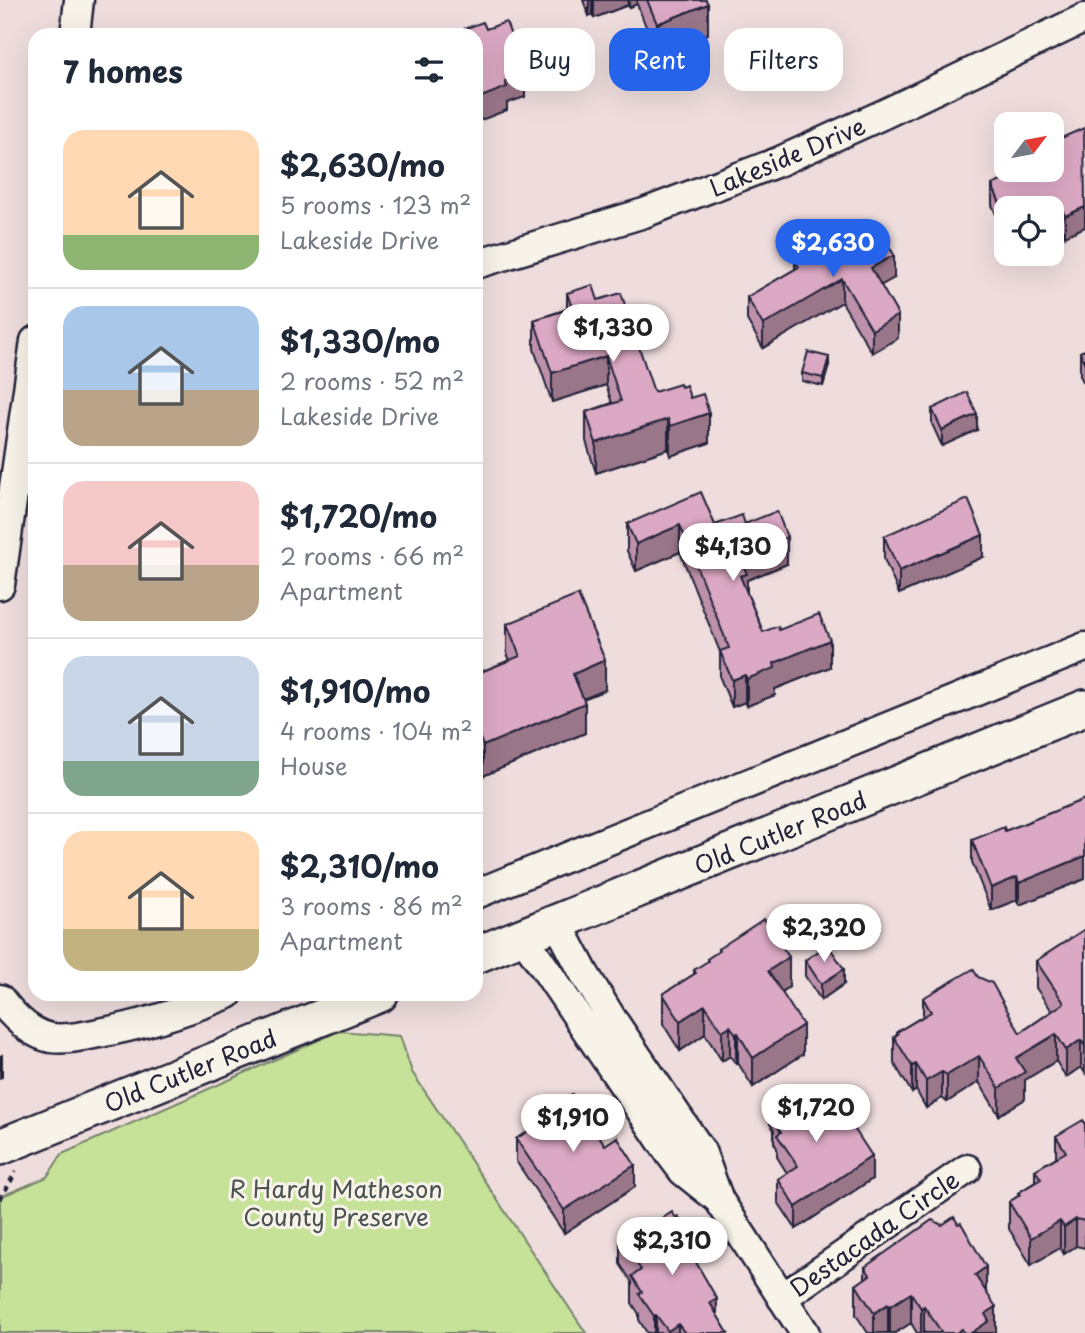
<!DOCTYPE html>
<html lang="en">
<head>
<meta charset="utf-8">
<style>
  body { margin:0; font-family:"Playpen Sans",sans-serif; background:#f2f2f3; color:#1f2937; height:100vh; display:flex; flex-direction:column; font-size:26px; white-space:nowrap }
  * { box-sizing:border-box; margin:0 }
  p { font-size:23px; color:#747a83 }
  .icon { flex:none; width:38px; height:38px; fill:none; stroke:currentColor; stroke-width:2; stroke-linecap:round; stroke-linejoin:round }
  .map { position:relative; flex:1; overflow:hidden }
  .panel { position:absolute; left:28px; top:28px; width:455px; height:973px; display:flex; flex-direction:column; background:#fff; border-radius:21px; box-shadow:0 7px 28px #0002 }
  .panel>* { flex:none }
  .hud { position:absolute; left:504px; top:28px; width:476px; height:63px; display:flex; gap:14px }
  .needle { width:46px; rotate:58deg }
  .tools { position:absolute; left:994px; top:112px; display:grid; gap:14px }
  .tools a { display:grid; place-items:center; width:70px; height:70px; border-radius:14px; background:#fff; box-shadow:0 7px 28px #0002; font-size:35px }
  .price { position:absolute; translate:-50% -60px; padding:0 16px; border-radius:24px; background:#fff; color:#222; font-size:23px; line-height:46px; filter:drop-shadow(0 2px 4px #0008) }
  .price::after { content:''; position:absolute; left:50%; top:42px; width:21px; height:16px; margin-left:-10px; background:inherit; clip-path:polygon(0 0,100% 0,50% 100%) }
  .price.current { background:#2563eb; color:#fff }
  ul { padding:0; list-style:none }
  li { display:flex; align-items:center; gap:21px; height:175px; padding:0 35px }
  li+li { border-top:2px solid #e0e1e3 }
  li span { display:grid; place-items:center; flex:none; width:196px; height:140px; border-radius:21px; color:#555 }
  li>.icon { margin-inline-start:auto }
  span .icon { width:84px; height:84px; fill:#fffc; stroke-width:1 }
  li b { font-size:30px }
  h2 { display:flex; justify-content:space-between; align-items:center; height:84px; padding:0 35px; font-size:30px }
  .tag { padding:0 24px; border-radius:21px; background:#fff; box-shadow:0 7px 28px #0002; font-size:24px; line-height:63px }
  .tag.current { background:#2563eb; color:#fff }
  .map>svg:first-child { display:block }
  .green { fill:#c6e299; stroke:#74826a; stroke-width:2 }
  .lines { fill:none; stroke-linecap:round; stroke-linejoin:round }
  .minor-casing { stroke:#22223b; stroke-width:33 }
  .major-casing { stroke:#22223b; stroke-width:40 }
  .path { stroke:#22223b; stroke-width:4.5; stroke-dasharray:5 5; stroke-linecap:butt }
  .minor { stroke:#f7f3e8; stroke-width:28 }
  .major { stroke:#f7f3e8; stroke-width:35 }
  .wall { fill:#bd91a9; stroke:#22223b; stroke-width:2 }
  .shaded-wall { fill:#9a7689; stroke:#22223b; stroke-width:2 }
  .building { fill:#dca9c4; stroke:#22223b; stroke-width:2 }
  .labels { text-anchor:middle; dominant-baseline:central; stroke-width:6; stroke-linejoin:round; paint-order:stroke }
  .street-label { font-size:24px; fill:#22223b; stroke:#f7f3e8 }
  .park-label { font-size:24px; fill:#4b5252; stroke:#f7f3e8 }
</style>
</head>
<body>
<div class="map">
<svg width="1085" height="1333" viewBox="0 0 1085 1333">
  <rect width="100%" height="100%" fill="#efdddd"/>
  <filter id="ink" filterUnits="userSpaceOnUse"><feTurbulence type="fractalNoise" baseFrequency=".0143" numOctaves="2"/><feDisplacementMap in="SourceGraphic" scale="14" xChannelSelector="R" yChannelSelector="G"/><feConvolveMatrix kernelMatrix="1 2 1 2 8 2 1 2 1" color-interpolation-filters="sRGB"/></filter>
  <g filter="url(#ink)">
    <path class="green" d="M339 1031 400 1036 412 1072 586 1333H0V1197L47 1177 62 1154Z"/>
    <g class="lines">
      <defs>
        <path id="minor" d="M75 35 79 0
          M476 264 644 213 778 162 884 114 1085 18
          M0 585 35 341
          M476 894 1085 647
          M557 922 584 973 612 1019 701 1151 719 1200 805 1333
          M523 936 671 1155 683 1171 717 1198
          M0 999C12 1015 30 1034 51 1038 66 1040 84 1036 99 1033 144 1025 186 1011 228 994
          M782 1298 967 1169"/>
        <path id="major" d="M476 955 1085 708
          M0 1147 380 994"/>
      </defs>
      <use href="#minor" class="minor-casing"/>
      <use href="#major" class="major-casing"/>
      <path class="path" d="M0 1199 16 1172"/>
      <use href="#minor" class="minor"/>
      <use href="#major" class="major"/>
    </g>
    <path class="wall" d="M583 0H706L708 34 657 54 637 4 629 7 628 5 594 18 592 14 589 16Z
      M1085 130 1065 236 1058 220 1006 208V237L992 205V185L1052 170Z
      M831 248 894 278 881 285 898 338 872 353 842 302 763 348 747 320V297L795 269V261Z
      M567 293 598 300 654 392 681 387 690 398 709 443 670 456 668 449 596 473 586 441V412L612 403 606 385 552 402 534 349V320L567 309Z
      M1085 350V387L1080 375V352Z
      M829 365 823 386 802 381V373Z
      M932 409 977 430 942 446 932 424Z
      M627 524 715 525 745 524 787 564 747 580V593L763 632 779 630 830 667 775 689V695L747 706 745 702 732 707 720 678V652L680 552 636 571 627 551Z
      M884 536 983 557 899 594 884 559Z
      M507 624 605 690 583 699 585 733 483 776 476 758V674L510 660 507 654Z
      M1085 799V879L1019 905 1017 900 991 910 972 862V840L1005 831Z
      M1085 929V1073L1081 1067 1066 1077 1056 1061 1025 1080V1099L999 1115 979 1082 947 1102 942 1098 926 1108 916 1090 912 1093 894 1063V1037L897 1035V1032L923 1016V998L978 977 1020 1033 1052 1011 1036 988V961Z
      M718 949 789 987 782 992 803 1054 753 1087 738 1063 736 1064 730 1056 722 1061 705 1034 680 1051 663 1024V994L694 974V970L707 962V959L718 952Z
      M805 960 844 984 821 1000 805 976Z
      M793 1099 850 1122 872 1179 796 1229 778 1202V1179L787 1173 777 1157V1148L774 1143V1130L770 1124V1101Z
      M548 1111 605 1145 635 1187 564 1233 516 1161V1139L548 1118Z
      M1085 1123V1248L1076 1246 1064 1254 1060 1248 1031 1265 1009 1229V1202L1018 1196V1193L1035 1182V1170L1056 1157V1136Z
      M651 1226 689 1236 691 1253 717 1315 728 1333H647L639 1320V1314L632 1303V1282L620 1264V1237Z
      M865 1267 986 1292 996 1333H917L911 1323 895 1333H868L856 1315V1285L865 1279Z"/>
    <path class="shaded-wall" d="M589 0H592V14L589 16Z
      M594 0H628V5L594 18Z
      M629 0H637V4L629 7Z
      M708 4V34L657 54V24Z
      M525 74V97L507 103V110L476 122V99L505 81Z
      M1058 200V220L1052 223V208H1040Z
      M1085 207V227L1065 236V216Z
      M894 255V278L871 291V268Z
      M842 279V302L763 348V325Z
      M898 315V338L872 353V330Z
      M606 356V385L552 402V373Z
      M829 357V365L823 386V378Z
      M709 413V443L670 456V426Z
      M977 414V430L942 446V430Z
      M668 419V449L596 473V443Z
      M680 525V552L636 571V544Z
      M983 535V557L899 594V571Z
      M787 537V564L747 580V601L740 603 739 556Z
      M830 640V667L775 689V695L747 706V679L774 663Z
      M605 660V690L573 703V674Z
      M745 675V702L732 707V680Z
      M585 703V733L483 776V746Z
      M1085 856V879L1019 905V883Z
      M1017 877V900L991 910V888Z
      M789 957V987L768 1001V971Z
      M844 969V984L821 1000V984Z
      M705 1005V1034L680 1051V1021Z
      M803 1025V1054L753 1087V1058Z
      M730 1026V1056L722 1061V1031Z
      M738 1033V1063L736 1064V1034Z
      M1056 1034V1061L1025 1080V1099L999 1115V1088L1016 1058Z
      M1081 1040V1067L1066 1077V1050Z
      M2 1055V1077L0 1078V1056Z
      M979 1056V1082L947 1102V1075Z
      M916 1064V1090L912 1093V1066Z
      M942 1072V1098L926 1108V1081Z
      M872 1156V1179L796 1229V1207Z
      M635 1165V1187L564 1233V1210Z
      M1076 1219V1246L1064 1254V1227Z
      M1060 1221V1248L1031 1265V1238Z
      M689 1232V1241L691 1240V1266L685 1243 686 1233Z
      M986 1267V1297L975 1275Z
      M911 1293V1323L895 1333H890V1306Z
      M717 1299V1326L710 1303Z
      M888 1304V1333H874V1313Z
      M924 1306V1333H921V1308Z
      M996 1307V1333H971L985 1314Z
      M656 1315V1333H654V1316Z
      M678 1324V1333H668V1331Z"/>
    <path class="building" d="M647 0H706L708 4 657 24Z
      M483 22 486 29 506 22 525 74 505 81 507 87 476 99V35H447Z
      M1084 128 1085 207 1065 216 1058 200 1040 208H1006V217L992 185 1026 170H1052V142Z
      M875 222 894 255 871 268 898 315 872 330 842 279 763 325 747 297 799 267 795 261 828 242 831 248Z
      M593 285 598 300 621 293 654 392 680 384 681 387 686 385 690 398 703 394 709 413 670 426 668 419 596 443 586 412 621 401 606 356 552 373 534 320 572 308 567 293Z
      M1085 350V364L1080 352Z
      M808 352 829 357 823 378 802 373Z
      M967 392 977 414 942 430 932 409Z
      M701 492 715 525 742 515 745 524 777 511 787 537 739 556 747 574 740 576 763 632 778 626 779 630 819 614 830 640 774 663 775 668 747 679 745 675 732 680 720 651 729 648 680 525 636 544 627 524Z
      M968 499 983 535 899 571 884 536Z
      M578 595 605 660 573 674 585 703 483 746 476 729V674L520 656 507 624Z
      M1085 799V856L1019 883 1017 877 991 888 972 840 1004 827 1005 831Z
      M764 919 789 957 768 971 803 1025 753 1058 738 1033 736 1034 730 1026 722 1031 705 1005 680 1021 663 994 696 973 694 970 708 961 707 959 719 951 718 949Z
      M1085 929V1046L1081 1040 1066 1050 1056 1034 1016 1058 1025 1072 999 1088 979 1056 947 1075 942 1072 926 1081 916 1064 912 1066 894 1037 898 1034 897 1032 931 1012 923 998 973 969 978 977 992 983 1020 1033 1064 1003 1036 961Z
      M828 945 844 969 821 984 805 960Z
      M787 1090 793 1099 807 1091 819 1109 839 1096 850 1114 846 1116 872 1156 796 1207 778 1179 798 1166 777 1135 781 1132 774 1120 780 1116 770 1101Z
      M572 1094 605 1145 617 1137 635 1165 564 1210 516 1139 551 1116 548 1111Z
      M1083 1120 1085 1123V1221L1076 1219 1064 1227 1060 1221 1031 1238 1009 1202 1020 1195 1018 1193 1041 1179 1035 1170 1066 1152 1056 1136Z
      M672 1212 676 1218 678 1216 689 1232 686 1233 691 1240 685 1243 717 1299 710 1303 728 1333H685L678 1324 668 1331 656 1315 654 1316 639 1294 642 1292 632 1276 641 1270 620 1237 647 1219 651 1226Z
      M954 1217 958 1224 961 1223 986 1267 975 1275 996 1307 985 1314 989 1321 971 1333H964L962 1329 956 1333H942L924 1306 921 1308 911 1293 890 1306 888 1304 874 1313 856 1285 870 1275 865 1267 932 1220 942 1225Z"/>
  </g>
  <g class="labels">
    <g class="street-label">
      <text transform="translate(787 156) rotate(-23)">Lakeside Drive</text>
      <text transform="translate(780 832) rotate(-22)">Old Cutler Road</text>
      <text transform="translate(190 1070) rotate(-22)">Old Cutler Road</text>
      <text transform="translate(874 1233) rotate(-35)">Destacada Circle</text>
    </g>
    <g class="park-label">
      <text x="336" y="1188">R Hardy Matheson<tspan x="336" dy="28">County Preserve</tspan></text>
    </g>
  </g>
</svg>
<div class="tools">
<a><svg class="needle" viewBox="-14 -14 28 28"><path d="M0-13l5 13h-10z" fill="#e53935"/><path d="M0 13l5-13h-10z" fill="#747a83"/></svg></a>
<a><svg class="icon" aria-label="locate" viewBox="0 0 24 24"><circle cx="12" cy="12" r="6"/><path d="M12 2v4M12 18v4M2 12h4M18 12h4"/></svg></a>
</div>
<b class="price current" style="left:833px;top:279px">$2,630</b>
<b class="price" style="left:613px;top:364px">$1,330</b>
<b class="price" style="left:733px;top:583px">$4,130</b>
<b class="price" style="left:824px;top:964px">$2,320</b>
<b class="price" style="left:816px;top:1144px">$1,720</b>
<b class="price" style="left:573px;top:1154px">$1,910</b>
<b class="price" style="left:672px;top:1277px">$2,310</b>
<div class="hud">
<a class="tag">Buy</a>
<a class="tag current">Rent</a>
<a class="tag">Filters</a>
</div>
<section class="panel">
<h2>7 homes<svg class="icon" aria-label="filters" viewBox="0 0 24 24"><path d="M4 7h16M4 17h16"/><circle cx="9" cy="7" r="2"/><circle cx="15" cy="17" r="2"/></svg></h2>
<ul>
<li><span style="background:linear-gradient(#ffd9b3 75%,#8fb573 0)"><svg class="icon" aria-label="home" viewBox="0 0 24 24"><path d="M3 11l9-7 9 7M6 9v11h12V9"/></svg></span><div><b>$2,630/mo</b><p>5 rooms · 123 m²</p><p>Lakeside Drive</p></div></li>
<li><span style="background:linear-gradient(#a9c7e8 60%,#b9a48a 0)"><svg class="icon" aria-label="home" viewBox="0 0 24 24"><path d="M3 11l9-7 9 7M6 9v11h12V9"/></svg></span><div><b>$1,330/mo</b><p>2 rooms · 52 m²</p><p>Lakeside Drive</p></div></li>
<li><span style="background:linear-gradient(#f6c9c9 60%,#b9a48a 0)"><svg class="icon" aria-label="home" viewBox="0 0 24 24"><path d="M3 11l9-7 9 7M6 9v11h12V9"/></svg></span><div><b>$1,720/mo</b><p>2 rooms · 66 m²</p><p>Apartment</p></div></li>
<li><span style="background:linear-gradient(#c9d6e8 75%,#7fa58c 0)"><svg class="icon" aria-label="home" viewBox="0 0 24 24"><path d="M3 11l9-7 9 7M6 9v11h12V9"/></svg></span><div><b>$1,910/mo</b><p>4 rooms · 104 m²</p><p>House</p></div></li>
<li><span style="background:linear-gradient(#ffd9b3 70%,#c2b280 0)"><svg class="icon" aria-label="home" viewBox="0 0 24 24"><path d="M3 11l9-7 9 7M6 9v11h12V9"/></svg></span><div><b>$2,310/mo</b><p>3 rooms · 86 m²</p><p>Apartment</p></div></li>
</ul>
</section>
</div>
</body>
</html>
